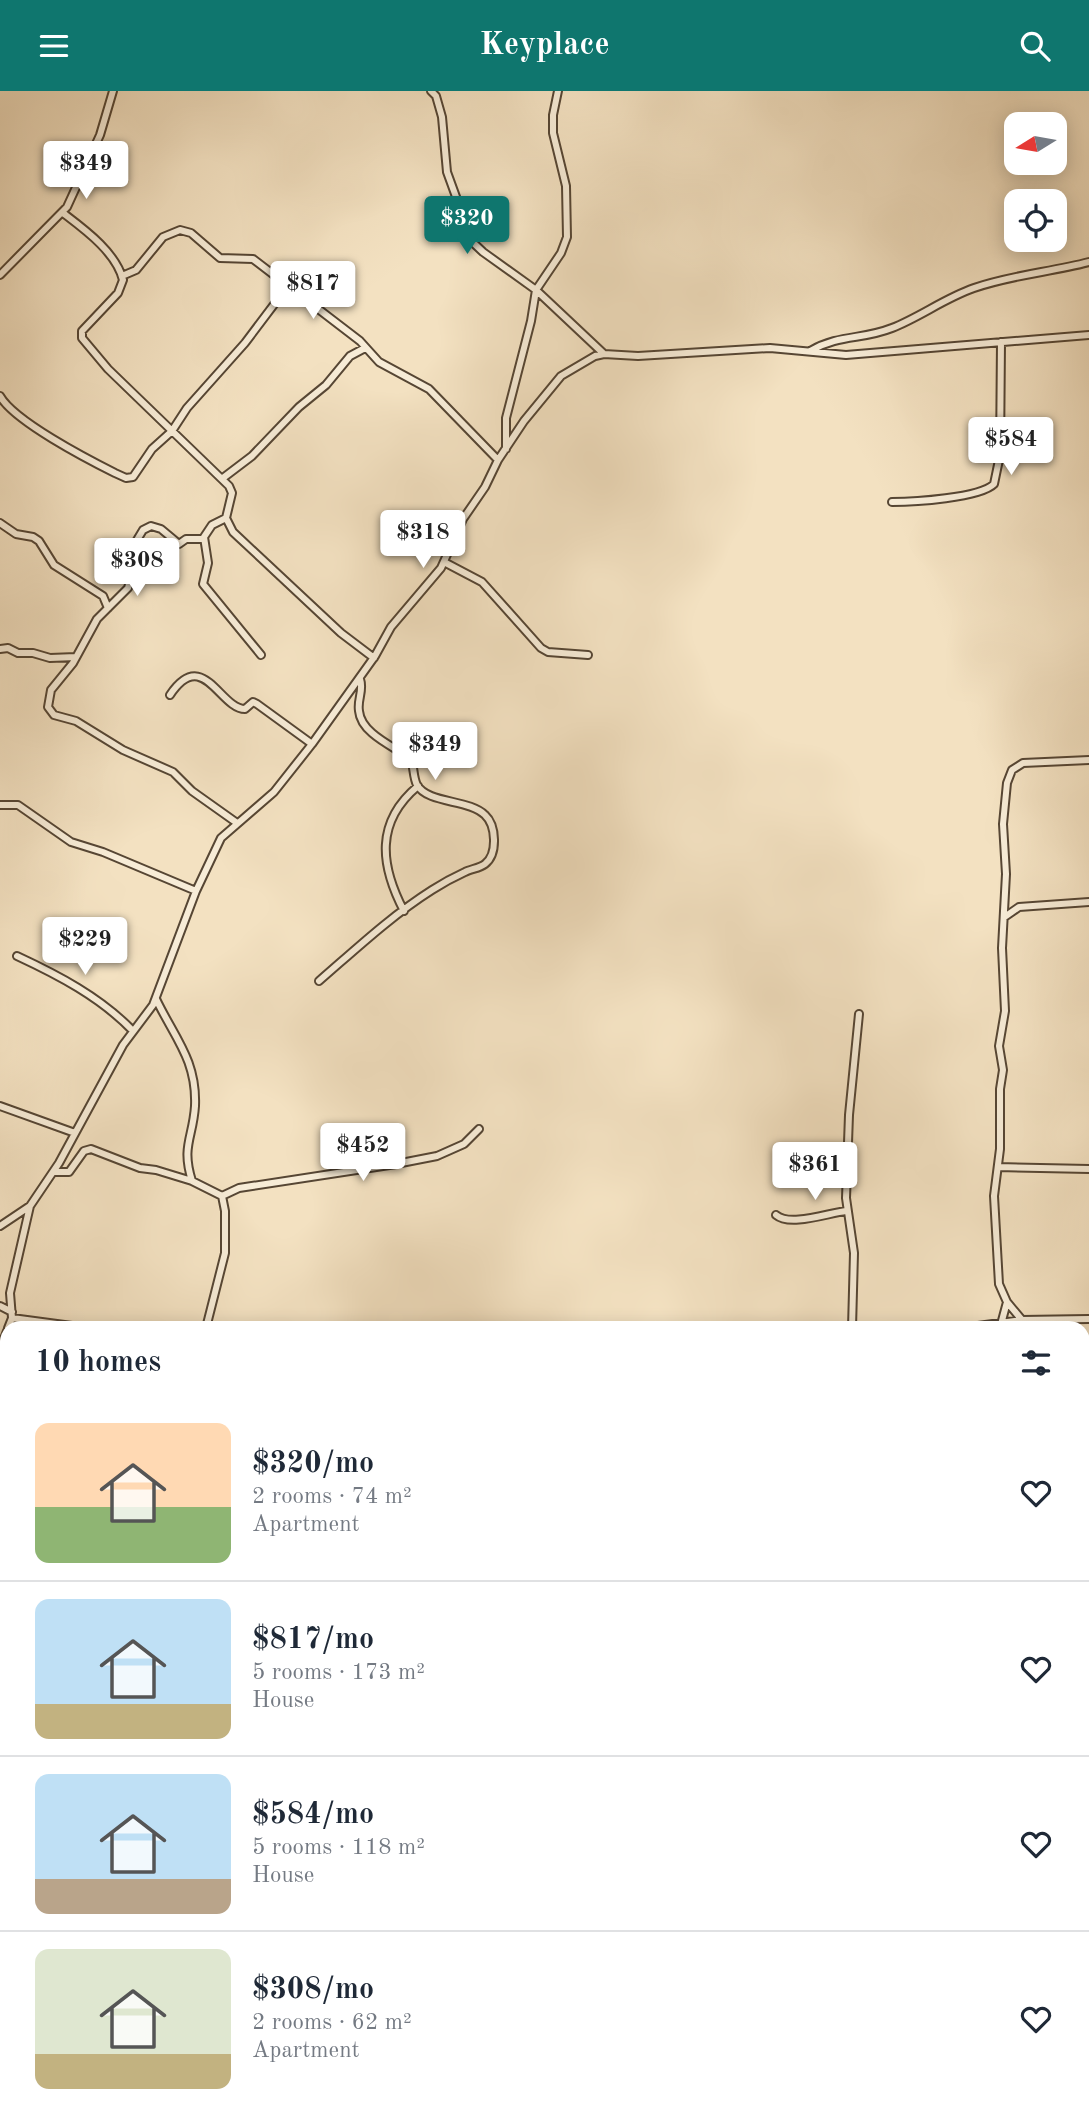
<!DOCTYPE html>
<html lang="en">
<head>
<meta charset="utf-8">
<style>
  body { margin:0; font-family:"Old Standard TT",serif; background:#f2f2f3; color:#1f2937; height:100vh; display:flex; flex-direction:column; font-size:26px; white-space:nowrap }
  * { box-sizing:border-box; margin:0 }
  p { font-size:23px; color:#747a83 }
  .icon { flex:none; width:38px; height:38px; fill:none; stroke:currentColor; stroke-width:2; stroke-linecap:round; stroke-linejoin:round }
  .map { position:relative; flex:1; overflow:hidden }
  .side { position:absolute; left:0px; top:1230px; width:1090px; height:800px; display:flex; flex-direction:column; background:#fff; border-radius:21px 21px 0 0; box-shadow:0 4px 18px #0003 }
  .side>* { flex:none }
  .needle { width:46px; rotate:259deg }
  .controls { position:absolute; left:1004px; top:21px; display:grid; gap:14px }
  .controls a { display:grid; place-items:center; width:63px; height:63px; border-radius:14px; background:#fff; box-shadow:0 4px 18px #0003; font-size:35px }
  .price { position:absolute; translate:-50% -60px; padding:0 16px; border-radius:7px; background:#fff; color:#222; font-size:23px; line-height:46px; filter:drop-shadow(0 2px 4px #0008) }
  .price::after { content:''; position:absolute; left:50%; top:42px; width:21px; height:16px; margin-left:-10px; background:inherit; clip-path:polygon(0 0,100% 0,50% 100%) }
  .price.active { background:#0f766e; color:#fff }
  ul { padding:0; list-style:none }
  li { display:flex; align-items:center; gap:21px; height:175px; padding:0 35px }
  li+li { border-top:2px solid #e0e1e3 }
  li span { display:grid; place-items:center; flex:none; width:196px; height:140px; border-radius:14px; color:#555 }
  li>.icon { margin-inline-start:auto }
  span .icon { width:84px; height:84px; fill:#fffc; stroke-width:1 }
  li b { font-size:30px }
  h2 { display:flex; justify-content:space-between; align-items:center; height:84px; padding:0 35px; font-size:30px }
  header { display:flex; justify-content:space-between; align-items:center; height:91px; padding:0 35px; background:#0f766e; color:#fff; font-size:32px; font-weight:600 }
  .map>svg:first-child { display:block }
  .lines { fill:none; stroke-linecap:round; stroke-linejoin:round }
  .minor-casing { stroke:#564634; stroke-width:10 }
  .secondary-casing { stroke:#221305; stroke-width:12 }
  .minor { stroke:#f7ecd7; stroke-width:6 }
  .secondary { stroke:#f7ecd7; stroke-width:9 }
</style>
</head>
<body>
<header><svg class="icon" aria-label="menu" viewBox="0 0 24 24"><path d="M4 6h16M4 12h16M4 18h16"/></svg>Keyplace<svg class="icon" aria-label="search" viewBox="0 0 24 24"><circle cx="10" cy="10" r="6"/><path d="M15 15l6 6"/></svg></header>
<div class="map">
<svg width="1089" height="2029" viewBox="0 0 1089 2029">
  <rect width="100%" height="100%" fill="#f3e1c1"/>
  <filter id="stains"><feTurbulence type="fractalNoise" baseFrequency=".00286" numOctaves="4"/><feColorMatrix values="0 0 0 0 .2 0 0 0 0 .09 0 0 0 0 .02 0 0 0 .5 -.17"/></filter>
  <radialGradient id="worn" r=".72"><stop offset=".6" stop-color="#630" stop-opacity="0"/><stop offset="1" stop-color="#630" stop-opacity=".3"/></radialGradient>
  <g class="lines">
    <defs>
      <path id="minor" d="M431 0 436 5 442 26 447 81 459 114 465 144 483 161 536 199 604 263
        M63 122C84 138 116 161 123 189L118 202 82 240V247L108 278 229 395 232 402 226 427 233 441 341 542 374 567
        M0 184 67 116 100 44 113 0
        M122 185 136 179 163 146 180 139 191 142 220 167 253 168 360 250 379 271 429 298 498 369
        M810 260C840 243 862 249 892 237 920 226 945 207 974 197 1011 184 1051 181 1089 171
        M0 305C14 330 87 368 115 382L126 387 133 386 152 358 172 340 187 317 245 252 288 195
        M506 358V327L531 230 536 199 561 162 567 146 566 95 553 42V24L558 0
        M223 387 252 365 299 316 326 294 350 265 365 257
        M892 411C913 411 980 407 994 393L1000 364 1001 251
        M226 427 212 434 204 446 208 472 203 493 261 564
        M0 432 16 443 33 446 39 450 54 474 103 505 108 517
        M203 448H186L179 453 161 438 151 435 143 439 128 464 131 486 128 497 97 528 73 572 51 599 48 616 54 624 76 630 123 659 173 681 192 700 237 732
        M444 471 482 491 541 557 548 561 588 564
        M0 558 8 557 18 562H33L50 567 76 566
        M170 604C203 555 220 618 245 618L253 611 257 613 312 653
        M0 714H18L71 751 103 761 196 800
        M404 820C380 774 375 731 418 695
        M1006 825 1019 816 1089 811
        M17 865C58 884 100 906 132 939
        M319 890C356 858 391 825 432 799 443 792 454 786 465 781 471 778 480 777 485 773 498 763 496 734 485 724 469 708 428 713 417 694 413 686 414 676 411 668 395 656 361 643 359 620 357 608 364 600 360 588
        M156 908C174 946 197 969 195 1015 193 1047 181 1055 192 1090
        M0 1015 75 1042
        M998 1076 1089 1078
        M53 1081H69L84 1060 91 1058 140 1077 156 1079 192 1090 222 1105 225 1120V1162L206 1237
        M222 1105 239 1097 396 1073 437 1065 464 1053 479 1038
        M776 1124C790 1136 828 1122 846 1120
        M0 1135 30 1115 59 1072 123 954 153 914 196 800 221 747 274 701 312 653 375 565 391 536 441 477 463 428 485 396 498 369 524 330 561 285 595 265 604 263 638 265 770 257 846 264 1089 244
        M0 1215 12 1221
        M12 1227 87 1237
        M1022 1229 1007 1211 999 1193 994 1105 1000 1058V998L1003 979 999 955 1005 920 1002 857 1006 783 1003 733 1007 692 1012 679 1023 672 1089 669
        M8 1237 12 1227 10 1202 30 1115
        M852 1237 854 1162 846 1107 849 1024 859 923
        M963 1237 1022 1229 1089 1228
        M1000 1237 1007 1211
        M0 1258 7 1240
        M0 1559 7 1546
        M0 1718 7 1708
        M0 1732 7 1738
        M0 1803 7 1809
        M1083 1862 1089 1853
        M0 1932 7 1939
        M68 2023 71 2029
        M201 2023 203 2029
        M33 2029 48 2023
        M414 2029V2023"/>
      <path id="secondary" d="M0 1333 7 1335
        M1083 1749 1089 1752"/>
    </defs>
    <use href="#minor" class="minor-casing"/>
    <use href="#secondary" class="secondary-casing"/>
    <use href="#minor" class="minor"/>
    <use href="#secondary" class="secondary"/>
  </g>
  <rect width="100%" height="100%" filter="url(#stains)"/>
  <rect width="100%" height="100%" fill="url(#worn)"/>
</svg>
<div class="controls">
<a><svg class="needle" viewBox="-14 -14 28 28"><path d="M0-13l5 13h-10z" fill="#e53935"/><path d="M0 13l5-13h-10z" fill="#747a83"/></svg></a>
<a><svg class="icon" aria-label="locate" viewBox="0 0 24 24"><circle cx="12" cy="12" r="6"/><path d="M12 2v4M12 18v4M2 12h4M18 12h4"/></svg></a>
</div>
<b class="price" style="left:86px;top:110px">$349</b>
<b class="price active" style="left:467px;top:165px">$320</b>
<b class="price" style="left:313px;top:230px">$817</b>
<b class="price" style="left:1011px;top:386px">$584</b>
<b class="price" style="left:423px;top:479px">$318</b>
<b class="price" style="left:137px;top:507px">$308</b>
<b class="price" style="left:435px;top:691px">$349</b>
<b class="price" style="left:85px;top:886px">$229</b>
<b class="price" style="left:363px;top:1092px">$452</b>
<b class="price" style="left:815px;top:1111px">$361</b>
<section class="side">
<h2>10 homes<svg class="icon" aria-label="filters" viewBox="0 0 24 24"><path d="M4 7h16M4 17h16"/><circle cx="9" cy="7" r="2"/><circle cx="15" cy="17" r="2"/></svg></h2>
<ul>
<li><span style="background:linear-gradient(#ffd9b3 60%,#8fb573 0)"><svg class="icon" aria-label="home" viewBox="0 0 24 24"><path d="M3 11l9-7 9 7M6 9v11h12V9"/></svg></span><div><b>$320/mo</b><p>2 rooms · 74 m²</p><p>Apartment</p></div><svg class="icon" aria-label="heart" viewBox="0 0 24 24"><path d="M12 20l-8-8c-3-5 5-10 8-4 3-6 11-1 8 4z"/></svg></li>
<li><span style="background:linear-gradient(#bfe0f5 75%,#c2b280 0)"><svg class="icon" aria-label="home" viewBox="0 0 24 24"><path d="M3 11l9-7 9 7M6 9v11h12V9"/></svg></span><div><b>$817/mo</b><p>5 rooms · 173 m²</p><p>House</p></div><svg class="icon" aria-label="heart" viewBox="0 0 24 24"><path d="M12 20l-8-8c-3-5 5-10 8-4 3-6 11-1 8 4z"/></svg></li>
<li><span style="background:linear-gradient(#bfe0f5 75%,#b9a48a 0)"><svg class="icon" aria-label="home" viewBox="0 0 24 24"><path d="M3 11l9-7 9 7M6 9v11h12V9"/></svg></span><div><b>$584/mo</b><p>5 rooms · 118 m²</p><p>House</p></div><svg class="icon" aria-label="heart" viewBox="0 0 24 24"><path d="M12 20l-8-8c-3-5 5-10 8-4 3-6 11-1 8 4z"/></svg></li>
<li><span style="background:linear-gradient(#dfe7d0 75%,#c2b280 0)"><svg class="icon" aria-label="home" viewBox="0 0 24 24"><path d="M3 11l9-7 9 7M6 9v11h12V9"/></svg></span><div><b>$308/mo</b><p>2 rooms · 62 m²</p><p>Apartment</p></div><svg class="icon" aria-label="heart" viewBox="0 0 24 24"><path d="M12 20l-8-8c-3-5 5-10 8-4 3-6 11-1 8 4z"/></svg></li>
</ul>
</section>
</div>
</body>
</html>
